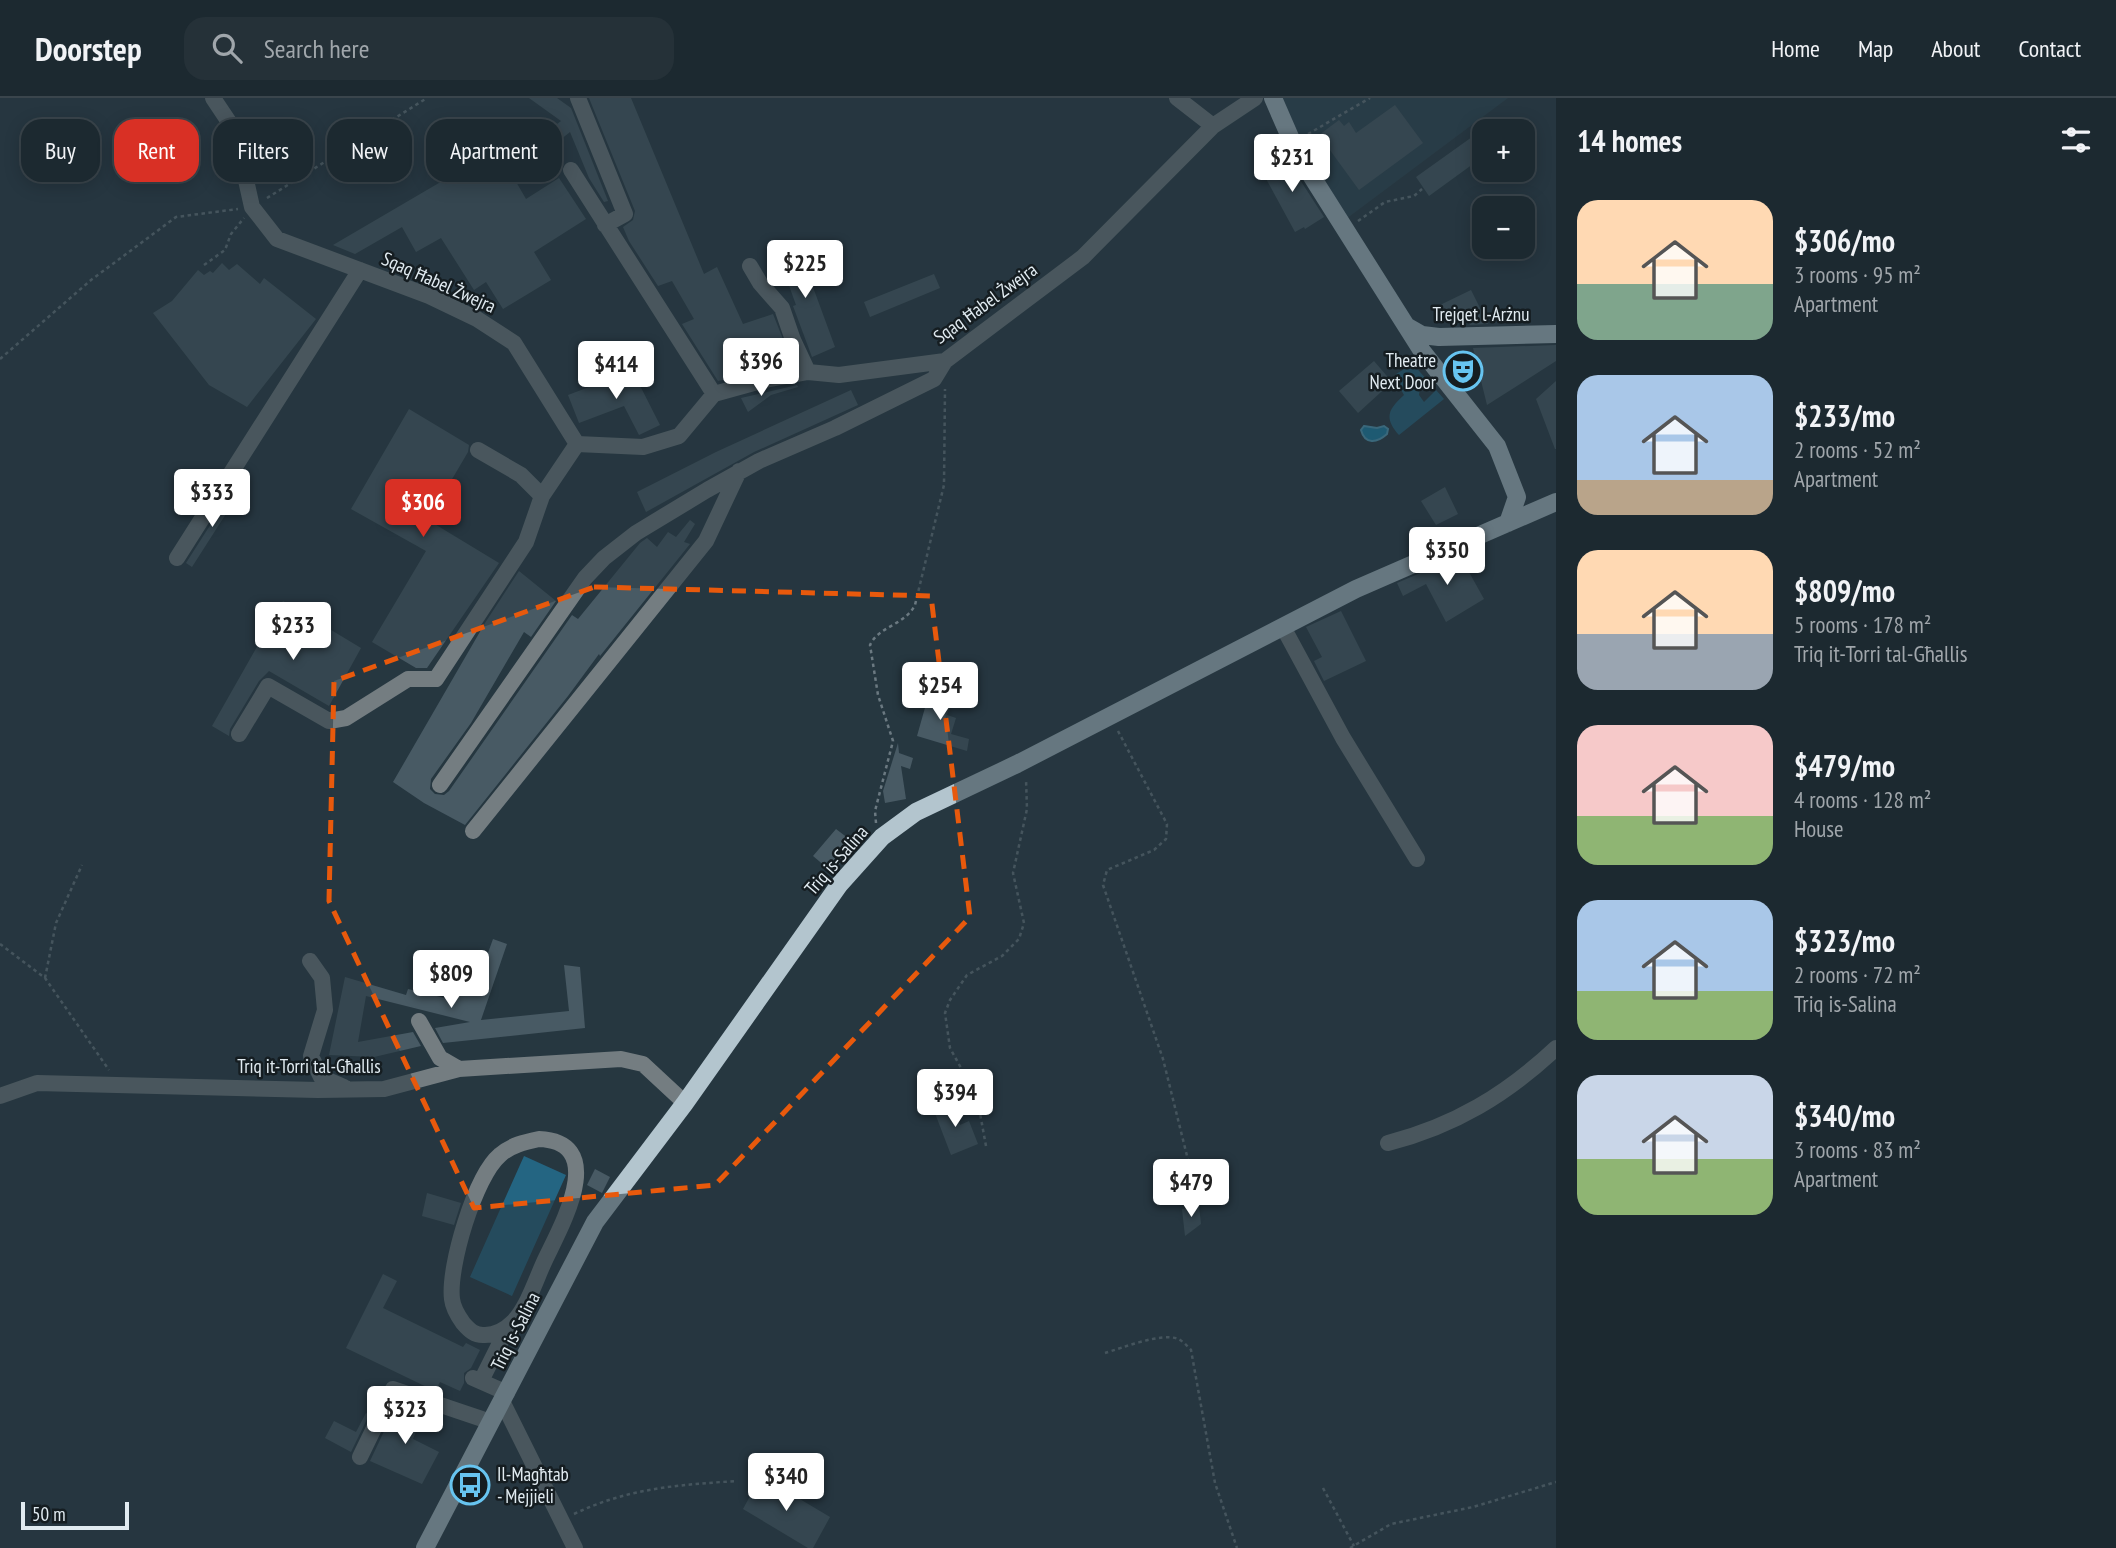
<!DOCTYPE html>
<html lang="en">
<head>
<meta charset="utf-8">
<style>
  body { margin:0; font-family:"PT Sans Narrow",sans-serif; background:#253138; color:#f1f3f6; height:100vh; display:flex; flex-direction:column; font-size:26px; white-space:nowrap }
  * { box-sizing:border-box; margin:0 }
  p { font-size:23px; color:#a0a6ab }
  .icon { flex:none; width:38px; height:38px; fill:none; stroke:currentColor; stroke-width:2; stroke-linecap:round; stroke-linejoin:round }
  .map { position:relative; flex:1; overflow:hidden }
  .panel { display:flex; flex-direction:column; background:#1c2930; width:560px }
  .panel>* { flex:none }
  .top-card { position:absolute; left:21px; top:21px; width:665px; height:63px; display:flex; gap:14px }
  .tools { position:absolute; left:1472px; top:21px; display:grid; gap:14px }
  .tools a { display:grid; place-items:center; width:63px; height:63px; border-radius:14px; background:#1c2930; box-shadow:0 4px 18px #0003,0 0 0 2px #3a454c; font-size:35px }
  .scale { position:absolute; left:21px; bottom:18px; width:108px; box-sizing:border-box; padding-left:7px; border:4px solid #e1ebf1; border-top:0; font-size:19px; line-height:24px; white-space:nowrap; color:#e1ebf1; -webkit-text-stroke:5px #151d21; paint-order:stroke }
  .price { position:absolute; translate:-50% -60px; padding:0 16px; border-radius:7px; background:#fff; color:#222; font-size:23px; line-height:46px; filter:drop-shadow(0 2px 4px #0008) }
  .price::after { content:''; position:absolute; left:50%; top:42px; width:21px; height:16px; margin-left:-10px; background:inherit; clip-path:polygon(0 0,100% 0,50% 100%) }
  .price.selected { background:#d93025; color:#fff }
  ul { padding:0; list-style:none }
  li { display:flex; align-items:center; gap:21px; height:175px; padding:0 21px }
  li span { display:grid; place-items:center; flex:none; width:196px; height:140px; border-radius:21px; color:#555 }
  li>.icon { margin-inline-start:auto }
  span .icon { width:84px; height:84px; fill:#fffc; stroke-width:1 }
  li b { font-size:30px }
  h2 { display:flex; justify-content:space-between; align-items:center; height:84px; padding:0 21px; font-size:30px }
  .pill { padding:0 24px; border-radius:21px; background:#1c2930; box-shadow:0 4px 18px #0003,0 0 0 2px #3a454c; font-size:24px; line-height:63px }
  .pill.selected { background:#d93025; color:#fff }
  header { display:flex; align-items:center; gap:42px; box-sizing:border-box; height:98px; padding:0 35px; background:#1c2930; border-bottom:2px solid #3a454c }
  header strong { font-size:33px }
  nav { display:flex; gap:38px; margin-inline-start:auto; font-size:24px }
  .search { width:490px; height:63px; background:#253138; display:flex; align-items:center; gap:18px; box-sizing:border-box; padding:0 24px; border-radius:21px; color:#a0a6ab; font-size:26px }
  main { display:flex; flex:1; min-height:0 }
  .map>svg:first-child { display:block }
  .built { fill:#2c4350 }
  .green { fill:#246582 }
  .water { fill:#1685b0; stroke:#53a4c4; stroke-width:2 }
  .building { fill:#485a64 }
  .lines { fill:none; stroke-linecap:round; stroke-linejoin:round }
  .path { stroke:#6b7981; stroke-width:2.5; stroke-dasharray:3.5 3.5; stroke-linecap:butt }
  .minor { stroke:#747d81; stroke-width:16 }
  .major { stroke:#b3c5ce; stroke-width:18 }
  .marked { fill:none; stroke:#e8590c; stroke-width:5; stroke-dasharray:14 9; stroke-linejoin:round }
  .labels { text-anchor:middle; dominant-baseline:central; stroke-width:5; stroke-linejoin:round; paint-order:stroke }
  .street-label { font-size:19px; fill:#e1ebf1; stroke:#151d21 }
  .poi-label { font-size:19px; fill:#e1ebf1; stroke:#151d21; text-anchor:end }
</style>
</head>
<body>
<header>
<strong>Doorstep</strong>
<div class="search"><svg class="icon" aria-label="search" viewBox="0 0 24 24"><circle cx="10" cy="10" r="6"/><path d="M15 15l6 6"/></svg>Search here</div>
<nav><a>Home</a><a>Map</a><a>About</a><a>Contact</a></nav>
</header>
<main>
<div class="map">
<svg width="1556" height="1450" viewBox="0 0 1556 1450">
  <rect width="100%" height="100%" fill="#263740"/>
  <path class="built" d="M1273 0H1508L1342 124Z"/>
  <path class="green" d="M1413 266 1427 282 1420 290 1419 297 1424 304 1436 292 1444 301 1399 337C1383 319 1389 311 1404 297L1395 281 1396 276Z
    M524 1058 566 1077 512 1198 470 1179Z"/>
  <path class="water" d="M1364 328 1377 330 1384 328 1388 331 1387 336C1377 345 1365 347 1361 332Z"/>
  <path class="building" d="M529 0H557L571 10 608 103 604 104 589 80 570 34 545 54 536 43 561 23Z
    M589 0H631L704 176 717 169 743 226 773 216 792 264H789L790 267 718 283 682 226 694 221 672 183 658 188 629 143 623 129 633 122 635 113Z
    M1395 7 1423 45 1359 92 1319 37 1339 22 1344 28 1349 24 1356 35Z
    M1472 39 1484 53V58L1429 98 1416 79Z
    M497 51 526 101 559 80 586 121 534 154 551 182 503 211 486 184 474 192 441 140 416 154 402 129 355 156 333 147Z
    M1284 57 1324 119 1305 131 1304 129 1295 134 1264 77 1262 69Z
    M796 143 835 249 812 259 793 208 796 207 776 151Z
    M222 165 229 172 237 166 260 186 264 180 316 221 247 309 209 287 153 215 172 203 198 172 204 177 210 173 213 175Z
    M934 176 940 190 870 219 864 204Z
    M1471 192 1488 226H1487L1470 227 1465 219 1463 220 1461 215 1448 222 1440 207Z
    M1556 247V263L1487 307 1473 250Z
    M1374 263 1392 284 1358 315 1339 293Z
    M629 266 660 327 639 337 624 308 579 325 568 297 605 283Z
    M1556 283V351H1555L1536 301Z
    M797 287 798 289 771 297 748 314 741 300Z
    M851 292 858 307 754 354 646 414 637 394 716 354Z
    M409 311 469 347 468 354 428 422 499 465 427 570H416L372 544 426 453 351 411Z
    M1445 389 1458 416 1436 427 1421 403Z
    M232 393 238 397 192 469 186 465Z
    M690 422 695 426 684 444 690 446 600 558 599 556 568 598 465 727 424 705 393 684 485 525 519 473 556 503 531 539 524 534 471 625 431 681 430 691 435 696 444 697 449 693 572 517 578 521 640 445 647 440 657 449 668 434 676 439Z
    M1460 458 1484 501 1446 524 1426 486 1403 498 1397 485Z
    M283 503 361 550 329 608 269 573 259 583 230 631 229 638 212 628Z
    M1341 513 1366 563 1324 583 1314 563 1322 559 1306 529Z
    M930 592 952 599 947 617 956 620 951 636 969 641 967 653 917 638Z
    M898 645 899 655 913 660 910 671 901 668 906 701 885 705 883 693Z
    M836 731 857 747 832 774 813 758Z
    M493 841 507 846 481 922 569 913 564 867 580 869 585 930 443 945 435 930 470 924 366 898 358 944 413 934 421 948 374 959 329 957 345 879 406 897 408 891 449 901 461 859 484 866Z
    M950 1003 960 1027 969 1023 978 1046 951 1057 933 1010Z
    M595 1071 610 1079 602 1095 587 1087Z
    M427 1095 461 1105 454 1127 422 1118Z
    M1199 1108 1201 1126 1185 1138 1182 1111Z
    M383 1176 397 1183 383 1210 463 1249 466 1245 480 1252 471 1270 464 1275V1285L460 1293 440 1284 435 1293 346 1250Z
    M398 1304 424 1313 413 1341 439 1354 422 1386 370 1363Z
    M366 1315 369 1317 351 1354 325 1340 334 1323 356 1334Z
    M761 1378 830 1419 813 1450H808L743 1411Z"/>
  <g class="lines">
    <path class="path" d="M1308 36 1370 0
      M267 100 427 0
      M1358 123 1385 104 1414 98 1422 91
      M204 167 225 152 231 136 244 120
      M0 261 91 182 176 119 238 111
      M1118 633 1167 726 1166 741 1154 752 1107 772 1103 787 1163 961 1190 1070
      M876 725 875 713 893 643 878 597 870 547C879 528 905 527 915 507L944 387 945 291
      M0 846 45 880 109 972
      M45 880 56 825 82 767
      M986 1048 977 999 950 950 945 915 950 902 967 877 1002 858 1019 841 1024 825 1013 775 1027 711 1026 681
      M1105 1255C1122 1250 1162 1234 1178 1241 1183 1243 1187 1248 1191 1252L1215 1385 1237 1450
      M1323 1390 1354 1448
      M574 1416C628 1390 678 1387 736 1383
      M1350 1450 1391 1426 1473 1409 1556 1384"/>
    <path class="minor" d="M213 0 235 33 252 109 277 141 429 198 477 221 514 245 577 346 643 349 679 338 714 296 765 282 808 274 839 277 945 263 1083 159 1213 28 1255 0
      M578 0 625 116 605 127
      M1177 0 1213 28
      M571 72 714 296
      M750 168 760 185 782 210 793 242 808 274
      M478 352 521 377 542 398
      M177 460 360 172
      M1283 529 1343 640 1417 761
      M239 636 268 588 329 623 346 620 408 581H436L526 444 542 398 577 346
      M440 687 585 480 604 460 636 435 707 392 759 363 835 330 934 281 945 263
      M473 733 706 443 739 373
      M310 863 322 880 325 912 311 958 321 979 344 989
      M419 923 440 960 459 971
      M0 998 37 985 318 992 384 991 459 971 621 961 643 966 685 1005
      M539 1041C610 1044 560 1130 545 1162 536 1181 528 1208 513 1224 506 1231 496 1237 485 1237 475 1238 469 1232 463 1225 458 1218 453 1210 452 1201 448 1169 475 1078 500 1057 511 1047 525 1044 539 1041Z
      M1388 1045C1454 1028 1506 997 1556 950
      M473 1280 507 1295
      M481 1283 508 1229
      M502 1303 575 1450
      M360 1359 393 1291 491 1324"/>
    <path class="major" d="M1273 0 1297 55 1422 253 1497 348 1517 399 1508 425
      M1408 229 1422 237 1439 239 1556 236
      M425 1450 595 1124 685 1005 839 787 882 739 916 714 1017 666 1356 491 1556 404"/>
  </g>
  <path d="M0 0H1556V1450H0ZM594 489 931 498 970 819 715 1087 474 1110 329 803 334 583Z" fill="#263740" fill-opacity=".55" fill-rule="evenodd"/>
  <path class="marked" d="M594 489 931 498 970 819 715 1087 474 1110 329 803 334 583Z"/>
  <defs>
    <symbol id="theatre-ring" viewBox="-11 -11 22 22"><circle r="9.5" fill="#151d21" stroke="#67c4f0" stroke-width="1.5"/><path d="M-5-5.5Q0-4 5-5.5V0Q5 5 0 6Q-5 5-5 0ZM-3.3-2.5H-1v1.5H-3.3ZM1-2.5H3.3v1.5H1ZM-2.8 1Q0 5.5 2.8 1Z" fill="#67c4f0"/></symbol>
    <symbol id="bus-ring" viewBox="-11 -11 22 22"><circle r="9.5" fill="#151d21" stroke="#67c4f0" stroke-width="1.5"/><path d="M-5-6H5V4H4V6H2V4H-2V6H-4V4H-5ZM-3.5-4V0h7V-4ZM-3.5 1.2v1.5H-2V1.2ZM2 1.2v1.5H3.5V1.2Z" fill="#67c4f0"/></symbol>
  </defs>
  <g fill-rule="evenodd">
    <use href="#theatre-ring" x="1441" y="251" width="44" height="44"/>
    <use href="#bus-ring" x="448" y="1365" width="44" height="44"/>
  </g>
  <g class="labels">
    <g class="street-label">
      <text transform="translate(439 184) rotate(24)">Sqaq Ħabel Żwejra</text>
      <text transform="translate(985 205) rotate(-36)">Sqaq Ħabel Żwejra</text>
      <text x="1481" y="216">Trejqet l-Arżnu</text>
      <text transform="translate(836 762) rotate(-49)">Triq is-Salina</text>
      <text x="309" y="968">Triq it-Torri tal-Għallis</text>
      <text transform="translate(515 1233) rotate(-63)">Triq is-Salina</text>
    </g>
    <g class="poi-label">
      <text x="1436" y="262">Theatre<tspan x="1436" dy="22">Next Door</tspan></text>
      <text x="497" y="1376" text-anchor="start">Il-Magħtab<tspan x="497" dy="22">- Mejjieli</tspan></text>
    </g>
  </g>
</svg>
<div class="tools">
<a>+</a>
<a>−</a>
</div>
<div class="scale">50 m</div>
<b class="price" style="left:1292px;top:96px">$231</b>
<b class="price" style="left:805px;top:202px">$225</b>
<b class="price" style="left:761px;top:300px">$396</b>
<b class="price" style="left:616px;top:303px">$414</b>
<b class="price" style="left:212px;top:431px">$333</b>
<b class="price selected" style="left:423px;top:441px">$306</b>
<b class="price" style="left:1447px;top:489px">$350</b>
<b class="price" style="left:293px;top:564px">$233</b>
<b class="price" style="left:940px;top:624px">$254</b>
<b class="price" style="left:451px;top:912px">$809</b>
<b class="price" style="left:955px;top:1031px">$394</b>
<b class="price" style="left:1191px;top:1121px">$479</b>
<b class="price" style="left:405px;top:1348px">$323</b>
<b class="price" style="left:786px;top:1415px">$340</b>
<div class="top-card">
<a class="pill">Buy</a>
<a class="pill selected">Rent</a>
<a class="pill">Filters</a>
<a class="pill">New</a>
<a class="pill">Apartment</a>
</div>
</div>
<section class="panel">
<h2>14 homes<svg class="icon" aria-label="filters" viewBox="0 0 24 24"><path d="M4 7h16M4 17h16"/><circle cx="9" cy="7" r="2"/><circle cx="15" cy="17" r="2"/></svg></h2>
<ul>
<li><span style="background:linear-gradient(#ffd9b3 60%,#7fa58c 0)"><svg class="icon" aria-label="home" viewBox="0 0 24 24"><path d="M3 11l9-7 9 7M6 9v11h12V9"/></svg></span><div><b>$306/mo</b><p>3 rooms · 95 m²</p><p>Apartment</p></div></li>
<li><span style="background:linear-gradient(#a9c7e8 75%,#b9a48a 0)"><svg class="icon" aria-label="home" viewBox="0 0 24 24"><path d="M3 11l9-7 9 7M6 9v11h12V9"/></svg></span><div><b>$233/mo</b><p>2 rooms · 52 m²</p><p>Apartment</p></div></li>
<li><span style="background:linear-gradient(#ffd9b3 60%,#9aa5b1 0)"><svg class="icon" aria-label="home" viewBox="0 0 24 24"><path d="M3 11l9-7 9 7M6 9v11h12V9"/></svg></span><div><b>$809/mo</b><p>5 rooms · 178 m²</p><p>Triq it-Torri tal-Għallis</p></div></li>
<li><span style="background:linear-gradient(#f6c9c9 65%,#8fb573 0)"><svg class="icon" aria-label="home" viewBox="0 0 24 24"><path d="M3 11l9-7 9 7M6 9v11h12V9"/></svg></span><div><b>$479/mo</b><p>4 rooms · 128 m²</p><p>House</p></div></li>
<li><span style="background:linear-gradient(#a9c7e8 65%,#8fb573 0)"><svg class="icon" aria-label="home" viewBox="0 0 24 24"><path d="M3 11l9-7 9 7M6 9v11h12V9"/></svg></span><div><b>$323/mo</b><p>2 rooms · 72 m²</p><p>Triq is-Salina</p></div></li>
<li><span style="background:linear-gradient(#c9d6e8 60%,#8fb573 0)"><svg class="icon" aria-label="home" viewBox="0 0 24 24"><path d="M3 11l9-7 9 7M6 9v11h12V9"/></svg></span><div><b>$340/mo</b><p>3 rooms · 83 m²</p><p>Apartment</p></div></li>
</ul>
</section>
</main>
</body>
</html>
